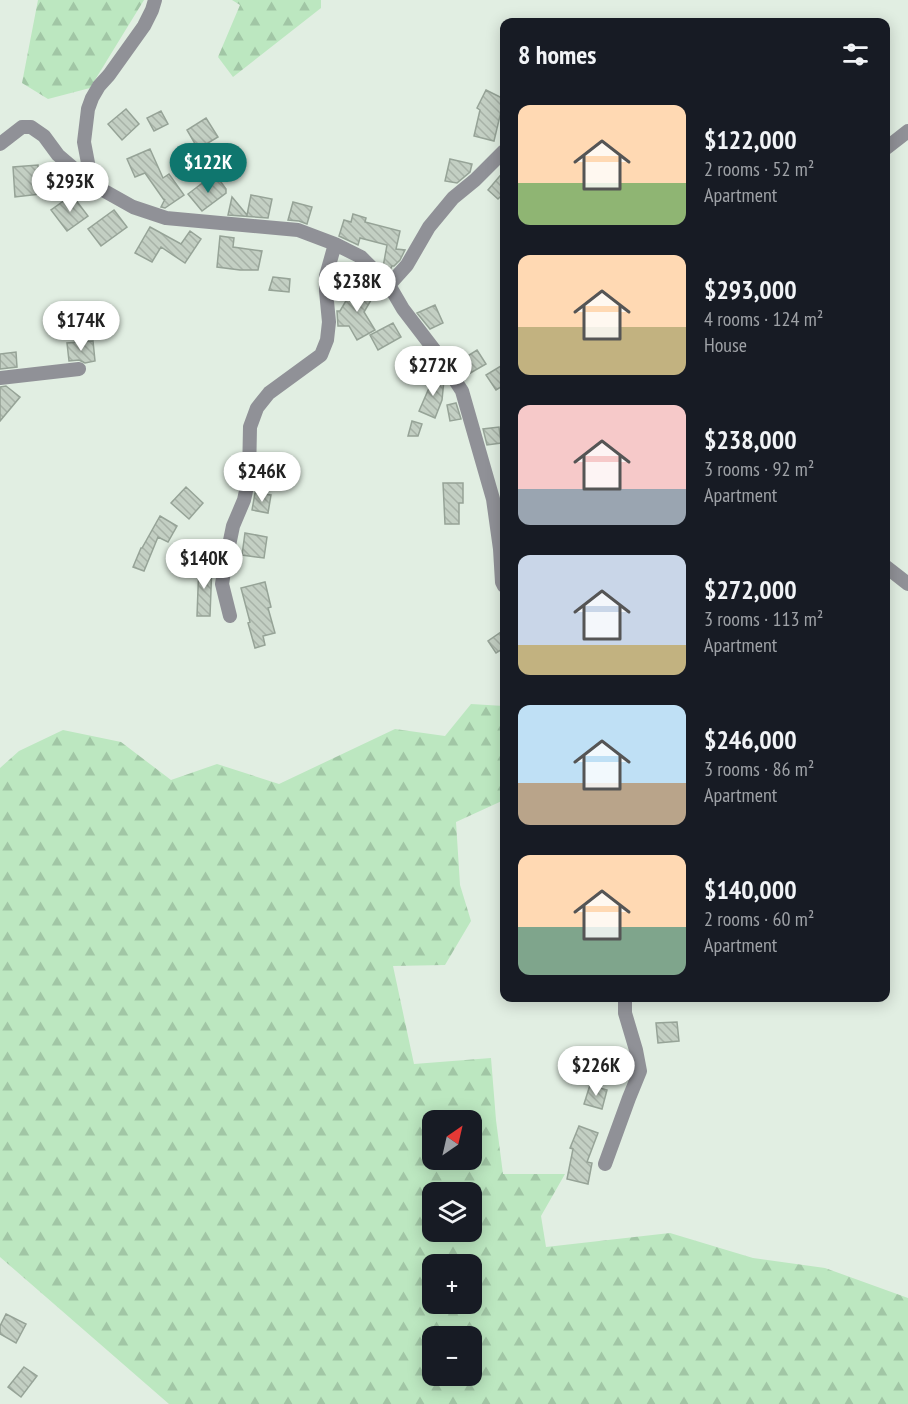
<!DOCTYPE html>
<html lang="en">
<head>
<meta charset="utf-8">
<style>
  body { margin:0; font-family:"PT Sans Narrow",sans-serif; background:#20242c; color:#f1f3f6; height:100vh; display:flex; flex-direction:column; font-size:22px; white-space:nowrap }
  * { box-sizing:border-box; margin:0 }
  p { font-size:20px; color:#9ea1a6 }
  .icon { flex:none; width:33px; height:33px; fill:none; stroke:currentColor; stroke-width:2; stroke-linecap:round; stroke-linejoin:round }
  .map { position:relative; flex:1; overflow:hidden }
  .side { position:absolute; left:500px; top:18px; width:390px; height:984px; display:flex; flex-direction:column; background:#171b24; border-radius:12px; box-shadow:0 3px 15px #0003 }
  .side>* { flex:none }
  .needle { width:39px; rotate:34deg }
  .buttons { position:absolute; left:422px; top:1110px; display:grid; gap:12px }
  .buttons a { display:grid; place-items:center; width:60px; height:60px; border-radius:12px; background:#171b24; box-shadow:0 3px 15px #0003; font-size:30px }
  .price { position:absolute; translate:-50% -51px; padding:0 14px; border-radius:21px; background:#fff; color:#222; font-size:20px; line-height:39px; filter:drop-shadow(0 2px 3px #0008) }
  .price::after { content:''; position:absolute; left:50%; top:36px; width:18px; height:14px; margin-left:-9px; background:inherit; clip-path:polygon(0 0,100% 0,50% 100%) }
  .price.active { background:#0f766e; color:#fff }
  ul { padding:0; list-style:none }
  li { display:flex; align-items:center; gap:18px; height:150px; padding:0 18px }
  li span { display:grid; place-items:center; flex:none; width:168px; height:120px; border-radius:12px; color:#555 }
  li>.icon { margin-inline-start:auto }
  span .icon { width:72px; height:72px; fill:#fffc; stroke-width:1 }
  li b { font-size:26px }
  h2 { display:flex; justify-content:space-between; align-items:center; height:72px; padding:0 18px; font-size:26px }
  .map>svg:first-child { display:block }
  .forest { fill:url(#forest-firs); fill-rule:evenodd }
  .building { fill:url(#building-back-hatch); stroke:#96a397; stroke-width:1.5 }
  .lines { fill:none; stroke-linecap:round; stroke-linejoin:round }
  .minor { stroke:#909197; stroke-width:14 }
</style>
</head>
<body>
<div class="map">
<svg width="908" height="1404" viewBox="0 0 908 1404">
  <defs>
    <pattern id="forest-firs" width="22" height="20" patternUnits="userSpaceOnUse" patternTransform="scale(1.5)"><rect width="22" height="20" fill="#bce7c0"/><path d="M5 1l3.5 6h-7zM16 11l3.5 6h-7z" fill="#a1c6a5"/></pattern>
    <pattern id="building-back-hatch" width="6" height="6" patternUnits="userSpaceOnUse" patternTransform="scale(1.5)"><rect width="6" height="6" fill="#c3cfc3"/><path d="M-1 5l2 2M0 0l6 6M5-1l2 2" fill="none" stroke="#a7b2a7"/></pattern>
  </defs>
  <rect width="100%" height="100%" fill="#e1eee2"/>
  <path class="forest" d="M38 0H144L90 88 48 99 22 83Z
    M232 0H321V8L233 77 218 57 240 5Z
    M471 704 504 706V800L456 822 460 885 471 921 445 965 393 966 414 1064 491 1058 496 1120 503 1174H565L541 1216 546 1247 670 1233 753 1258 825 1268 908 1298V1404H169L0 1257V768L19 751 63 730 121 742 171 780 217 764 279 784 395 729 445 736ZM432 1120H471V1160H432ZM471 1192V1232H432V1192ZM432 1264H471V1304H432ZM432 1336H471V1376H432Z"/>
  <path class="building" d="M486 90 504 99 494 141 474 136 480 110 477 108Z
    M126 109 139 124 122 140 108 124Z
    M161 111 168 124 154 131 147 118Z
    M206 118 218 137 198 149 187 130Z
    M150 149 163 178 169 174 184 195 165 208 161 207 165 199 164 200 145 173 135 177 127 159Z
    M450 159 472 164 470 172 457 183 445 181Z
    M38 165V168H48L49 186 39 187 40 194 15 197 13 167Z
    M504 171V193L498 199 488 190Z
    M218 178 226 189V193L202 211 188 194 205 181 208 186Z
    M72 195 88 216 67 231 51 210Z
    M251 195 272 199 268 218 228 215 232 197 247 215Z
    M293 202 312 207 307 224 299 221 288 220Z
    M114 210 127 227 101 246 88 229Z
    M353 214 366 218 365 222 400 231 396 249 405 250 400 260 394 266H392L389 272 383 267 387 245 360 238 358 245 339 236 344 220 351 222Z
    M150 227 181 244 190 231 201 239 185 263 161 247 152 262 135 253Z
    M220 236 234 238 233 247 262 251 258 270H240L217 267Z
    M273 277 290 279 289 292 269 290Z
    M356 284 374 295 364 312 375 330 357 340 349 326H338L337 311H340Z
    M435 305 443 323 430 329 417 313Z
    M393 323 401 337 378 350 370 335Z
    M93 341 95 361 85 363 79 360 69 361 67 343Z
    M477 350 486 364 467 375 458 362Z
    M16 352 17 367 0 369V354Z
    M504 364V385L496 390 486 375Z
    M430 376H442L444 380 442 400 435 418 419 411 429 388Z
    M6 386 20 397 0 421V387Z
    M456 403 461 419 450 421 447 405Z
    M412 421 422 424 418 436H408Z
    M499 427 501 443 487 445 483 429Z
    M443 483H463V503H459V524H445Z
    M186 487 203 503 189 519 171 503Z
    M255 493 271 495 268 513 252 510Z
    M160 516 177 526 168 542 158 537 144 571 133 567 141 548H142Z
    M245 533 267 537 264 558 242 555Z
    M199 563 212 564 210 616H197Z
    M265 582 271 607 268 608 275 633 263 636 265 645 255 648 248 623 250 622 241 588Z
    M504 630V648L496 653 488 641Z
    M677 1022 679 1041 658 1043 656 1023Z
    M590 1085 607 1090 602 1109 584 1104Z
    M579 1126 598 1133 587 1162 592 1163 588 1184 567 1179 573 1149 570 1148Z
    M6 1314 26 1324 16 1343 0 1334V1326Z
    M24 1367 37 1376 21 1397 8 1387Z"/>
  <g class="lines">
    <path class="minor" d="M0 144 22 127H31L44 136 58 155 92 184 133 207 166 218 298 230 335 244 361 257 389 285 403 309 439 356 462 391 493 499 500 549 502 582 504 586
      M885 149 908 131
      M92 184 84 142 88 109 92 98 99 86 109 75 144 26 152 10 155 0
      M389 285 407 265 429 227 453 198 475 180 504 151
      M0 378 79 369
      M885 566 908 584
      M230 616 222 584 226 560 233 526 244 500 249 477 250 427 257 408 269 393 321 355 327 340 329 322 326 291V276L335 244
      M605 1164 629 1098 640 1071 636 1050 625 1013V998"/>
  </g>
</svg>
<div class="buttons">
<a><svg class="needle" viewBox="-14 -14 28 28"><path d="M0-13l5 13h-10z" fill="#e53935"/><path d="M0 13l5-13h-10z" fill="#9ea1a6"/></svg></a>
<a><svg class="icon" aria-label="layers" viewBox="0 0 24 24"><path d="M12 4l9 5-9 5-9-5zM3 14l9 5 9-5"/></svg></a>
<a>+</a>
<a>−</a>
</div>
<b class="price active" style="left:208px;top:194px">$122K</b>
<b class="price" style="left:70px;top:213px">$293K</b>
<b class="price" style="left:357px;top:313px">$238K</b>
<b class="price" style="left:81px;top:352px">$174K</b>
<b class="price" style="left:433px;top:397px">$272K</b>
<b class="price" style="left:262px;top:503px">$246K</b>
<b class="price" style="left:204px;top:590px">$140K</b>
<b class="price" style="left:596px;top:1097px">$226K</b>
<section class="side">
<h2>8 homes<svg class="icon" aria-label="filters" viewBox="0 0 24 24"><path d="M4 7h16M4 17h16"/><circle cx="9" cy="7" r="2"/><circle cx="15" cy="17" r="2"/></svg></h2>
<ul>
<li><span style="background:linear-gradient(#ffd9b3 65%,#8fb573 0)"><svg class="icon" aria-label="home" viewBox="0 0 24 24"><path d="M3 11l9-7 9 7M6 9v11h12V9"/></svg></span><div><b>$122,000</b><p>2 rooms · 52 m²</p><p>Apartment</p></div></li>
<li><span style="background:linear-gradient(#ffd9b3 60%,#c2b280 0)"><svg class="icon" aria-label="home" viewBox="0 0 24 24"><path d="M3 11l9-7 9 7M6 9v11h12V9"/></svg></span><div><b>$293,000</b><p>4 rooms · 124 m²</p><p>House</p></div></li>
<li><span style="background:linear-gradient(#f6c9c9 70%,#9aa5b1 0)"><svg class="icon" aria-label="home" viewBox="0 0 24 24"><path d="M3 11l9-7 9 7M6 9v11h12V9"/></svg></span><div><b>$238,000</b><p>3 rooms · 92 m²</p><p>Apartment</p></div></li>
<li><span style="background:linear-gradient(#c9d6e8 75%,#c2b280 0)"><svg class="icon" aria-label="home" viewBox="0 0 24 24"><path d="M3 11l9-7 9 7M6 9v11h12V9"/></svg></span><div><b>$272,000</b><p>3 rooms · 113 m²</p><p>Apartment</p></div></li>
<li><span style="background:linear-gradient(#bfe0f5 65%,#b9a48a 0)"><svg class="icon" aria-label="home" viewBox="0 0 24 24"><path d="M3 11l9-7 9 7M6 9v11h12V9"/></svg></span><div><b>$246,000</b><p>3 rooms · 86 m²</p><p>Apartment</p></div></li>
<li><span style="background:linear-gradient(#ffd9b3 60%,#7fa58c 0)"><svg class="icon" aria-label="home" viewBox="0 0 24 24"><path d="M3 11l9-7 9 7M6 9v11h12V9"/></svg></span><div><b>$140,000</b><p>2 rooms · 60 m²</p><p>Apartment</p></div></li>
</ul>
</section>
</div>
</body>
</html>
